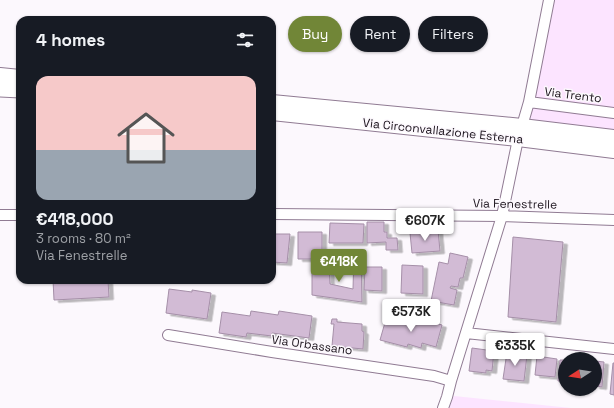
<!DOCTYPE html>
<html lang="en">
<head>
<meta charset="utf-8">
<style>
  body { margin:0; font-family:"Space Grotesk",sans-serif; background:#242831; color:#f1f3f6; height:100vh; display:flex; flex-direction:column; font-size:15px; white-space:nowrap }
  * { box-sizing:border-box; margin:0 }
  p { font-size:13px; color:#9ea1a6 }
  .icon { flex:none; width:22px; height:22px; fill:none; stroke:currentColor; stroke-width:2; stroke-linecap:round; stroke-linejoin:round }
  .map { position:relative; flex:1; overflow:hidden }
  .details { position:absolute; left:16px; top:16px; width:260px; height:268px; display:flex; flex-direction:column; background:#171b24; border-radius:12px; box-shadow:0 1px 3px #0004 }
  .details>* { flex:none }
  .hud { position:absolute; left:288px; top:16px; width:266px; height:36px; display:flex; gap:8px }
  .needle { width:26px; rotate:258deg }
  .buttons { position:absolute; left:558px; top:352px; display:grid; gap:8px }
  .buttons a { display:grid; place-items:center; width:44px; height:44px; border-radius:50%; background:#171b24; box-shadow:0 1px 3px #0004; font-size:20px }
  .price { position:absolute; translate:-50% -34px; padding:0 9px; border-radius:4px; background:#fff; color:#222; font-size:13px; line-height:26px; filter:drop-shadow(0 1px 2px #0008) }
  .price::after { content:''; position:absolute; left:50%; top:24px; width:12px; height:9px; margin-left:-6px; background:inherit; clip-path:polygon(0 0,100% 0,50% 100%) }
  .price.current { background:#718637; color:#fff }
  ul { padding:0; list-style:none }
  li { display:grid; align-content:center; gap:8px; height:212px; padding:0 20px }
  li span { display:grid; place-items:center; height:124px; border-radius:12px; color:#555 }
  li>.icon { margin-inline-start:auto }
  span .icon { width:72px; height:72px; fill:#fffc; stroke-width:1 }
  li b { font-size:17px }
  h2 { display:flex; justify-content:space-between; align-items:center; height:48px; padding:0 20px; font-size:17px }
  .pill { padding:0 14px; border-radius:18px; background:#171b24; box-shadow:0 1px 3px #0004; font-size:14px; line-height:36px }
  .pill.current { background:#718637; color:#fff }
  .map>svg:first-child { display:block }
  .built { fill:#fce4ff }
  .building { fill:#d2bbd5; stroke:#a58fa8; filter:url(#shadow) }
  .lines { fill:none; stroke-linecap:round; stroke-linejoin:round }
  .lane-casing { stroke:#907b93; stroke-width:7 }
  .street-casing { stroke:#907b93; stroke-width:12 }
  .secondary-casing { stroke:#907b93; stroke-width:16 }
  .lane { stroke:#fff; stroke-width:5 }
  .street { stroke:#fff; stroke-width:10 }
  .secondary { stroke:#fff; stroke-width:14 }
  .labels { text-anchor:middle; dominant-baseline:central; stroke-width:3; stroke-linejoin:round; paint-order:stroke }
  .street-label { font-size:12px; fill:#1b131c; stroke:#fcf8fd }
</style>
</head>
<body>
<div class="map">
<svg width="614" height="408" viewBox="0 0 614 408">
  <defs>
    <filter id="shadow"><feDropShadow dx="4.5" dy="2.5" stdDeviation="0" flood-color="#0004"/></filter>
  </defs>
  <rect width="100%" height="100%" fill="#fcf8fd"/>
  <path class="built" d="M555 0H614V130L530 121Z
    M454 396 571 408H449Z"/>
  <path class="building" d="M367 222H384V232H387V238H397L398 250H386V242L367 243Z
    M330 223 364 224 363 243H329Z
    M438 230 440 251 412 253 410 233Z
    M298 232H322V259H298Z
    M272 234H290L287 263 272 262Z
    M513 237 563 242 556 322 508 317Z
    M354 252H361L362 302 312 295V273L322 274 321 262 329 261 330 284 353 289Z
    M450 253 468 257 463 278H460L458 287 451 286 450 288 457 290 454 305 431 301 439 262 448 264Z
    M402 265 423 266V294L401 293Z
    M365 267H382V291L364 290Z
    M53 280H108L109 297 54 300Z
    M169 289 192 292V290L211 293 207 319 166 313Z
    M251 311 278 315 279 311 312 316 309 338 272 333V336L247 333 246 337 219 333 222 312 250 316Z
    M332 319H337V322L362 324V331L364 332 363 349 332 346 334 324H331Z
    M386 319 399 322 400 319 413 323 414 320 427 323 428 321 442 325 436 347 422 343 421 348 408 344 407 347 380 340Z
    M472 348 494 351 492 371 486 370V373L469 371Z
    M507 352 527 355 524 381 503 379Z
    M537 356 557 359 555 377 535 375Z
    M560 360H565V381H558Z
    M595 361 604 362 602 387 595 386Z
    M613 363H614V395L610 394Z"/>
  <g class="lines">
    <defs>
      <path id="lane" d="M0 94 20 95"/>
      <path id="street" d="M529 102 614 113
        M522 126 529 102 549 0
        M272 214 502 216 614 220
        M0 215H20
        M466 333 614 349
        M168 335 272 352 434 376 451 381
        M443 408 447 397 451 381 502 216 518 139"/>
      <path id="secondary" d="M0 75 20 77
        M0 85 20 87
        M272 102 522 126 614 137
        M272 113 518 139 614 151"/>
    </defs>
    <use href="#lane" class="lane-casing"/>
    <use href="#street" class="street-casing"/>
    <use href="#secondary" class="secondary-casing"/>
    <use href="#lane" class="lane"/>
    <use href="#street" class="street"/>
    <use href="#secondary" class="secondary"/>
  </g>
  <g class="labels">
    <g class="street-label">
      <text transform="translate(573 95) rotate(7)">Via Trento</text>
      <text transform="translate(443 131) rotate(6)">Via Circonvallazione Esterna</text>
      <text transform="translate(515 204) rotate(1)">Via Fenestrelle</text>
      <text transform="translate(312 345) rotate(8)">Via Orbassano</text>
    </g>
  </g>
</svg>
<div class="buttons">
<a><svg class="needle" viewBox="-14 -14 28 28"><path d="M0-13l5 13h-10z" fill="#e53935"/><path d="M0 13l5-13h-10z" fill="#9ea1a6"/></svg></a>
</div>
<b class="price" style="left:425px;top:242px">€607K</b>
<b class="price current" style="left:339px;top:283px">€418K</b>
<b class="price" style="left:411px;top:333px">€573K</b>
<b class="price" style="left:515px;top:367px">€335K</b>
<div class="hud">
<a class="pill current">Buy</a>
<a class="pill">Rent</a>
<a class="pill">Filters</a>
</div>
<section class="details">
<h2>4 homes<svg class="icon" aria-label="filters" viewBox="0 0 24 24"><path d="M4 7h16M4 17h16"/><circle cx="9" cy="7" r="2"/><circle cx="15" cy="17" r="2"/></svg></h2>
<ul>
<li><span style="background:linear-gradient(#f6c9c9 60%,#9aa5b1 0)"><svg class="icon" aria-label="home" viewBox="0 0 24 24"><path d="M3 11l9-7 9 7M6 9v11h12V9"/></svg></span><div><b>€418,000</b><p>3 rooms · 80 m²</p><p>Via Fenestrelle</p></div></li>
</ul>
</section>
</div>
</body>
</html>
